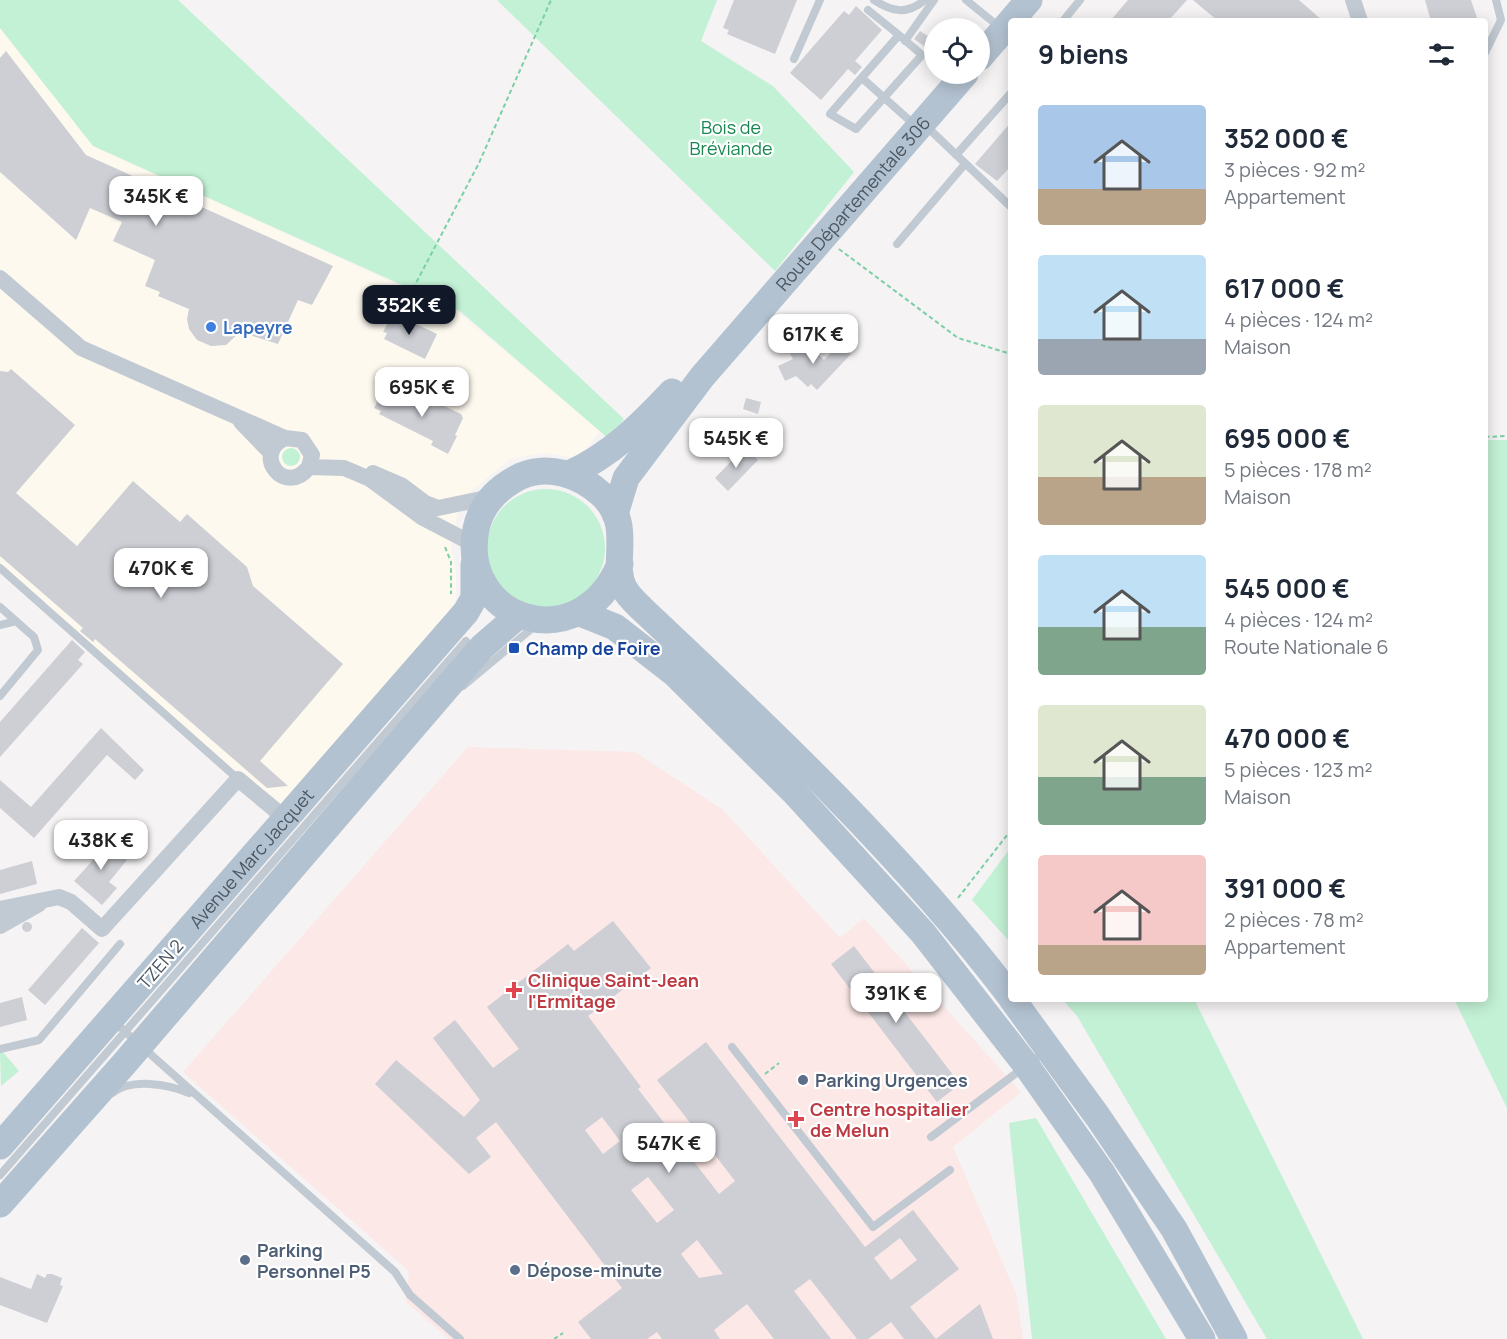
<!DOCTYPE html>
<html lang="fr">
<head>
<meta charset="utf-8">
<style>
  body { margin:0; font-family:Manrope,sans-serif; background:#f2f2f3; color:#1f2937; height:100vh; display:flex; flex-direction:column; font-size:22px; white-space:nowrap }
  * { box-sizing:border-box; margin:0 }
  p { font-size:20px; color:#747a83 }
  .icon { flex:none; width:33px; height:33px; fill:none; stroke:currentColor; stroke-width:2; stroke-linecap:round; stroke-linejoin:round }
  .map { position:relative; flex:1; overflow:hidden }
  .side { position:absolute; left:1008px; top:18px; width:480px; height:984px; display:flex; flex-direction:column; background:#fff; border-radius:6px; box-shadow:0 3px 15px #0003 }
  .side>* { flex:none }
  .fabs { position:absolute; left:924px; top:18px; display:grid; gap:12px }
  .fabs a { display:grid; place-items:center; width:66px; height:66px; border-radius:50%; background:#fff; box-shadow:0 3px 15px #0003; font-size:30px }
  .price { position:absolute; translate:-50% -51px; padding:0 14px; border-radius:12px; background:#fff; color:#222; font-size:20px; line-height:39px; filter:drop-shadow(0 2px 3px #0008) }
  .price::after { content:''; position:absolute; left:50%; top:36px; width:18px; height:14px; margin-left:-9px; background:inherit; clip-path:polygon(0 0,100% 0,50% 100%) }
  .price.active { background:#111827; color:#fff }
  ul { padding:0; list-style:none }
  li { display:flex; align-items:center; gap:18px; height:150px; padding:0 30px }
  li span { display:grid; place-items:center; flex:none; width:168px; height:120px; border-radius:6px; color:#555 }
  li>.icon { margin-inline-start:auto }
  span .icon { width:72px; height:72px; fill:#fffc; stroke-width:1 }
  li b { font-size:26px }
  h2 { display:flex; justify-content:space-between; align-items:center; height:72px; padding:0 30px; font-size:26px }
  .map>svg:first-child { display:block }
  .commercial { fill:#fdf9ef }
  .medical { fill:#fce8e6 }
  .green { fill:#c3f1d5 }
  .building { fill:#cdcfd5; fill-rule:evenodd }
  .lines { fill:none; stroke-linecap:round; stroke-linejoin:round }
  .path { stroke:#7ad0a6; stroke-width:2; stroke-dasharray:4.5 3; stroke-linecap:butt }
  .lane { stroke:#c1cad2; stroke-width:8 }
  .street { stroke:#c1cad2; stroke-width:16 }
  .primary { stroke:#b3c2d1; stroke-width:27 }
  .shop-dot { fill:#3f7fe0; stroke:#fff; stroke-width:2 }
  .transit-dot { fill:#1a4fb4; stroke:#fff; stroke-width:2 }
  .health-dot { fill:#e0444e; stroke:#fff; stroke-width:2 }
  .service-dot { fill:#5c6f8a; stroke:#fff; stroke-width:2 }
  .labels { text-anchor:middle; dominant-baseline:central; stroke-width:4.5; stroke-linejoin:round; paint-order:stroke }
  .park-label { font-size:18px; fill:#17864f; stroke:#fff }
  .street-label { font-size:18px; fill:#4a5661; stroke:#fff }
  .shop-label { font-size:18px; font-weight:bold; fill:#366cbe; stroke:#fff; text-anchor:start }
  .transit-label { font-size:18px; font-weight:bold; fill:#164399; stroke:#fff; text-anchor:start }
  .health-label { font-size:18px; font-weight:bold; fill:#be3a42; stroke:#fff; text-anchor:start }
  .service-label { font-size:18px; font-weight:bold; fill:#4e5e75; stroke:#fff; text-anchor:start }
</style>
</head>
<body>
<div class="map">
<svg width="1507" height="1339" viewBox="0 0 1507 1339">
  <rect width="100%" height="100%" fill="#f5f3f3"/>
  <path class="commercial" d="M0 27 93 146 458 312 600 431 579 458 544 453 511 459 460 500 451 547 456 571V599L447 616 280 812 0 569Z"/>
  <path class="medical" d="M468 747 635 752 723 810 840 938 864 918 1021 1092 953 1147 1016 1294 1023 1339H449L406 1302 409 1271 183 1072Z"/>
  <path class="green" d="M0 0H178L624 419 609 439 460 311 93 146 0 28Z
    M497 0H717L701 41 773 86 854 172 775 271Z
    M1485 440H1507V1108L1454 999H1485Z
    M282 457a9 9 0 1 1 18 0a9 9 0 1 1-18 0Z
    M487 548a59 59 0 1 1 118 0a59 59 0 1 1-118 0Z
    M1011 847V943L972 900Z
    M1062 999H1194L1363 1339H1267L1077 1016Z
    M2 1051 19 1071 1 1086 0 1053Z
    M1036 1118 1166 1339H1032L1009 1123Z"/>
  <path class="building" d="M734 0H797L775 54 727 34 729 30 723 28Z
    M1128 0H1187L1168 21H1110Z
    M1193 0H1299L1323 21H1218Z
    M1425 0H1471L1478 21H1431Z
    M856 6 882 30 855 61 862 67 855 75 848 69 821 100 790 73 844 11 849 15Z
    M920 31 934 40V53L914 39Z
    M6 51 86 155 333 266 312 305 298 300 278 344 240 332 226 345 211 346 197 340 189 329 187 319 189 309 158 296 160 292 145 286 155 260 113 241 122 222 90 208 76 240 0 172V58Z
    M1011 122V166L997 181 975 164Z
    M393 313 437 334 425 359 384 339 387 333 383 332Z
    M802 343 808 356 814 350 824 360 840 343 851 354 817 390 811 384 808 387 796 376 785 381 778 366 793 359 788 350Z
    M11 369 75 425 16 493 77 546 133 481 180 522 187 514 247 567 253 586 343 664 260 761 288 786 267 788 95 639 93 642 80 631 83 628 0 556V371L8 372Z
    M391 388 418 402 421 395 461 414 463 418 455 435 457 436 448 454 431 445 433 441 379 414 381 411 374 408 384 389 389 392Z
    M746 398 761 402 758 414 743 409Z
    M745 447 758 460 728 491 715 478Z
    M72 640 85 652 78 660 83 664 0 757V722Z
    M101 728 144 770 135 780 107 755 34 838 0 808V780L31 807Z
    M99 836 127 860 109 882 117 888 102 905 74 881 94 859 85 852Z
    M32 861 37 884 0 894V870Z
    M613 921 651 968 588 1016 641 1087 638 1089 719 1194 735 1181 657 1080 706 1042 865 1247 913 1210 959 1269 910 1307 936 1339 980 1304 993 1339H904L891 1322 868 1339H857L810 1279 794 1291 831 1339H774L747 1304 714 1330 720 1339H662L657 1332 647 1339H591L578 1322 622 1288 496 1122 476 1138 491 1157 469 1174 375 1084 396 1060 464 1117 480 1100 433 1038 455 1020 493 1068 519 1049 487 1007 568 944 574 951ZM602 1117 620 1141 603 1154 585 1130ZM648 1177 674 1210 657 1223 631 1190ZM900 1238 917 1260 891 1280 874 1258ZM697 1240 723 1274 699 1278 681 1254Z
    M22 927a5 5 0 1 1 10 0a5 5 0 1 1-10 0Z
    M82 928 99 943 45 1005 28 990Z
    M854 946 960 1084 937 1102 831 964Z
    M22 997 27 1020 0 1027V1003Z
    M37 1274 45 1278 47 1274H52L62 1278 60 1285 63 1286 47 1323 0 1305V1277L31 1289Z"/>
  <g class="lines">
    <path class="path" d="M839 249 958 338 1011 354
      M406 302 479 163 551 0
      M1485 437 1507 436
      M445 547 451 562V594
      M958 898 1011 830
      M765 1074 779 1063
      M554 1339 563 1333"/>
    <path class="lane" d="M874 0C893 12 906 15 925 0
      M966 0 992 21
      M868 10 899 35
      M1063 21 1080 0
      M899 35 922 55 856 129 830 114Z
      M905 41 934 0
      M1485 53 1501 20 1496 0
      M794 59 820 0
      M862 78 908 119
      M925 125 1011 207
      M956 155 1011 93
      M897 244 965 164
      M0 568 238 779
      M0 607 34 637 38 650 0 696
      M0 625 16 621
      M463 686 536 625
      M121 1028 395 1272 410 1295 460 1339
      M732 1047 873 1227 950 1170
      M0 1049 39 1040 120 944
      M112 1093C131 1078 168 1084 189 1093
      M931 1137 1047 1050
      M0 1175 466 641"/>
    <path class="street" d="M1353 0 1360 21
      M0 278 81 348 285 438
      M241 422 271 453
      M309 467 312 455 302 440 285 438C251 454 285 498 309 467L344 468 370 479 423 518 473 544
      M373 473 401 485 425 503 438 508 491 497
      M0 909 59 897 71 902 102 929 238 779 285 818
      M0 926 39 904"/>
    <g class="primary">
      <path d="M980 57 1029 0"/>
      <path d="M569 474C611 455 641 425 672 392"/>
      <path id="s1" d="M615 514 626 478 702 377 965 74"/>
      <path d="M620 564C580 661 458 620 476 529 481 504 499 487 521 476 549 464 580 475 601 494 635 525 610 561 624 588 628 596 636 603 642 609 772 731 903 855 1011 997"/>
      <path d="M580 613 615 627 674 673 794 792 923 933 1026 1065 1102 1173 1202 1339"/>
      <path d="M1012 999 1098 1117 1174 1229 1234 1339"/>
      <path id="s2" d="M0 1146 466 612 474 598V565"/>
      <path d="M0 1204 123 1065 456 677 482 647 519 615"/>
    </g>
  </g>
  <circle class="shop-dot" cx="211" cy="327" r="6"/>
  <rect class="transit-dot" x="508" y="642" width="12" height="12" rx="3"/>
  <g class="health-dot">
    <path d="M511 981h6v6h6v6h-6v6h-6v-6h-6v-6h6z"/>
    <path d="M793 1110h6v6h6v6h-6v6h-6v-6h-6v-6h6z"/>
  </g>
  <g class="service-dot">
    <circle cx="803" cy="1080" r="6"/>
    <circle cx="245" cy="1260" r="6"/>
    <circle cx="515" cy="1270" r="6"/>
  </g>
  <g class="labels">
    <g class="park-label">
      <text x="731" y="127">Bois de<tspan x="731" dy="21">Bréviande</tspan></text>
    </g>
    <g class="street-label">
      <text stroke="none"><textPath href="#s1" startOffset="394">Route Départementale 306</textPath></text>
      <text stroke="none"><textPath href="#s2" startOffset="382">Avenue Marc Jacquet</textPath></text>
      <text transform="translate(160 964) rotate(-49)">TZEN 2</text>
    </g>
    <g class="shop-label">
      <text x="223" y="327">Lapeyre</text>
    </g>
    <g class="transit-label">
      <text x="526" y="648">Champ de Foire</text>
    </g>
    <g class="health-label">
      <text x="528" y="980">Clinique Saint-Jean<tspan x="528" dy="21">l'Ermitage</tspan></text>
      <text x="810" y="1109">Centre hospitalier<tspan x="810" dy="21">de Melun</tspan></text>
    </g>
    <g class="service-label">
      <text x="815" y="1080">Parking Urgences</text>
      <text x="257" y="1250">Parking<tspan x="257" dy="21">Personnel P5</tspan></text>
      <text x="527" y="1270">Dépose-minute</text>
    </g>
  </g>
</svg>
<div class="fabs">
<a><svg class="icon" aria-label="locate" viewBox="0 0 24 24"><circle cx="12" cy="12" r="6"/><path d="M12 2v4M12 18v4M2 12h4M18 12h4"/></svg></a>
</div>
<b class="price" style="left:156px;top:227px">345K €</b>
<b class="price active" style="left:409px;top:336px">352K €</b>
<b class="price" style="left:813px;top:365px">617K €</b>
<b class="price" style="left:422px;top:418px">695K €</b>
<b class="price" style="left:736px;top:469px">545K €</b>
<b class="price" style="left:161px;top:599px">470K €</b>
<b class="price" style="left:101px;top:871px">438K €</b>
<b class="price" style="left:896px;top:1024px">391K €</b>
<b class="price" style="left:669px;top:1174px">547K €</b>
<section class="side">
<h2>9 biens<svg class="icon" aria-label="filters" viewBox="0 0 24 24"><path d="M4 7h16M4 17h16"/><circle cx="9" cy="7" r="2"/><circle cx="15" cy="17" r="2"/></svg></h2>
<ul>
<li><span style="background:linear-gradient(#a9c7e8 70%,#b9a48a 0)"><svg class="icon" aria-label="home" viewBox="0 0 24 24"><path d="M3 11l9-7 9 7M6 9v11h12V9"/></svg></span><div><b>352 000 €</b><p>3 pièces · 92 m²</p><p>Appartement</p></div></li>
<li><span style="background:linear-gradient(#bfe0f5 70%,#9aa5b1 0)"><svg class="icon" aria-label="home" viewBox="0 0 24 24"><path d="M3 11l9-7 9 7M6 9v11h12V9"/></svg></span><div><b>617 000 €</b><p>4 pièces · 124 m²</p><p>Maison</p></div></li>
<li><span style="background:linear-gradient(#dfe7d0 60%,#b9a48a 0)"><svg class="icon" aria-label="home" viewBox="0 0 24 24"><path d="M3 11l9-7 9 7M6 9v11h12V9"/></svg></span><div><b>695 000 €</b><p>5 pièces · 178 m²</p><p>Maison</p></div></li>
<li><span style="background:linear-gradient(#bfe0f5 60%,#7fa58c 0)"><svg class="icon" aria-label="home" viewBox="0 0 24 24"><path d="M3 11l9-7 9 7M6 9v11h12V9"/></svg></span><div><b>545 000 €</b><p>4 pièces · 124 m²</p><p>Route Nationale 6</p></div></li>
<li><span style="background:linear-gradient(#dfe7d0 60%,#7fa58c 0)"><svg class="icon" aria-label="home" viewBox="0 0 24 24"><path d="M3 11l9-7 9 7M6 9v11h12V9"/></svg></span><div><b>470 000 €</b><p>5 pièces · 123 m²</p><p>Maison</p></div></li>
<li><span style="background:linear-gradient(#f6c9c9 75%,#b9a48a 0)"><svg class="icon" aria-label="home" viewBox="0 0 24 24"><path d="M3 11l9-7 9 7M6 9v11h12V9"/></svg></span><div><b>391 000 €</b><p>2 pièces · 78 m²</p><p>Appartement</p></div></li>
</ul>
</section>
</div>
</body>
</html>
